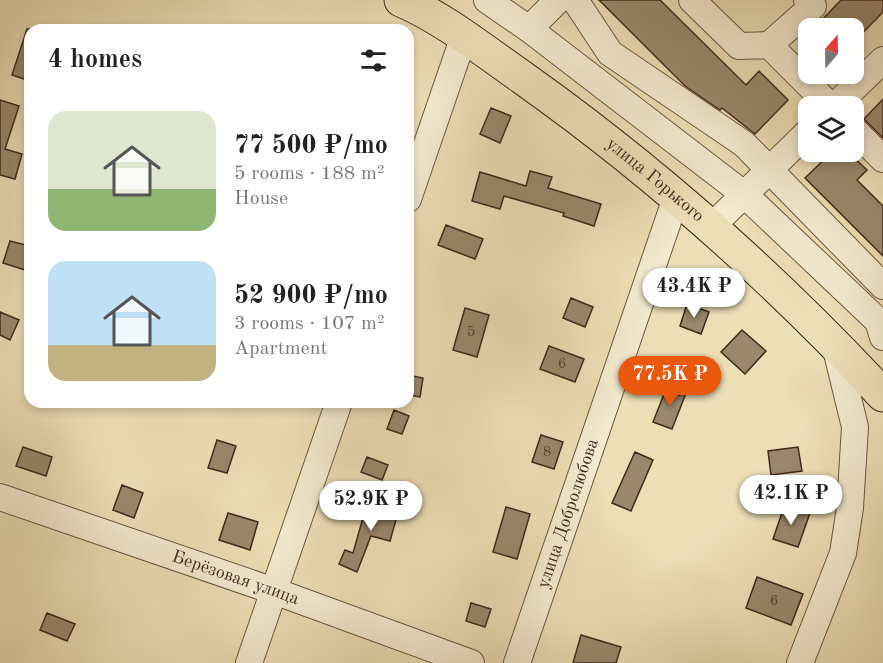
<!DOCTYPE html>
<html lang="en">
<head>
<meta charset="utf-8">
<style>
  body { margin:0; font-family:"Old Standard TT",serif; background:#f6f6f6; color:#222; height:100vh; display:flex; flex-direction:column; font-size:22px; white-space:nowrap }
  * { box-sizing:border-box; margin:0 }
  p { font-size:20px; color:#767676 }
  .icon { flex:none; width:33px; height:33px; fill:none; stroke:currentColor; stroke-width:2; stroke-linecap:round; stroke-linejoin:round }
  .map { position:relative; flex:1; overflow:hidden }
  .sheet { position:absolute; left:24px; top:24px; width:390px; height:384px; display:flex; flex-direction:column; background:#fff; border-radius:18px; box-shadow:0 3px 9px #0003 }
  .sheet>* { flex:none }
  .needle { width:39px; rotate:20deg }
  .tools { position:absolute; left:798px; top:18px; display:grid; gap:12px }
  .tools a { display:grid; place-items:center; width:66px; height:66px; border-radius:12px; background:#fff; box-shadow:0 3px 9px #0003; font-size:30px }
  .price { position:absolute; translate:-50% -51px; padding:0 14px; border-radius:21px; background:#fff; color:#222; font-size:20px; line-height:39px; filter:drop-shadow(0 2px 3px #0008) }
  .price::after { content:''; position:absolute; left:50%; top:36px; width:18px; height:14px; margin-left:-9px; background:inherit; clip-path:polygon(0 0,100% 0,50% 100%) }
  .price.selected { background:#ea580c; color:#fff }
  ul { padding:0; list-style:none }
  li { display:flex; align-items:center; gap:18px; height:150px; padding:0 24px }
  li span { display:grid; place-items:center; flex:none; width:168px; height:120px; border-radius:18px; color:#555 }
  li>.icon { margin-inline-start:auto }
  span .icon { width:72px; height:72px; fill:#fffc; stroke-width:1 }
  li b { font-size:26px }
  h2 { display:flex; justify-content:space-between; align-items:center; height:72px; padding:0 24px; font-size:26px }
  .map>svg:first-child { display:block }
  .building { fill:#99886c; stroke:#3f2a1c; stroke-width:1.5 }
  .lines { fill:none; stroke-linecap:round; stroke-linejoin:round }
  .minor-casing { stroke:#6a5742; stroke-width:28 }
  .major-casing { stroke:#3f2a1c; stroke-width:35 }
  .minor { stroke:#f3eacf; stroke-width:26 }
  .major { stroke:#ecdeb5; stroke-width:33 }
  .labels { text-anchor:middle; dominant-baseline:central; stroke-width:4.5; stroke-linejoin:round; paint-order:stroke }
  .number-label { font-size:15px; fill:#564230 }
  .street-label { font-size:18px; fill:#3f2a1c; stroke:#f3eacf }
</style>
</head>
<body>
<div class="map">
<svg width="883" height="663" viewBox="0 0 883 663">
  <rect width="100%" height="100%" fill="#ecdeb5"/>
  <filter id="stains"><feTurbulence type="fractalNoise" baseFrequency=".00333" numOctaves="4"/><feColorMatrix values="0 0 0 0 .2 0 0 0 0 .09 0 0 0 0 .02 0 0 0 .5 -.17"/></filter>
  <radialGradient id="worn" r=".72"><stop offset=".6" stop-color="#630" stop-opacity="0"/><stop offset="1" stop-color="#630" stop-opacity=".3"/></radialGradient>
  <path class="building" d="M599 0H660L746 85 759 71 788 100 755 134 722 108 720 110 685 86Z
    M841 0H883V12L854 42V28H814Z
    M27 29H30V81L12 75Z
    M883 99V138L864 119Z
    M0 100 19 106 5 149 22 154 15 179 0 175Z
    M491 108 511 116 500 143 480 134Z
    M832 152H848L867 170 857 180 883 206V256L805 178Z
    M530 171 552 177 548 188 601 204 594 226 563 216 564 213 504 196 500 209 472 201 480 172 526 186Z
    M446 225 483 239 475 259 438 245Z
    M10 241 30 246 25 270 3 263Z
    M571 298 593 307 585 327 563 318Z
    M687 304 709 312 701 334 680 326Z
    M465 308 489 315 477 357 453 350Z
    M0 312 19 320 10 340 0 335Z
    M742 330 766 351 745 374 721 352Z
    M549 346 584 359 575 382 540 369Z
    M408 375 423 378 420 397 408 395Z
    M668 384 682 390 679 396 688 388 672 429 653 422Z
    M394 410 409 416 402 434 387 429Z
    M541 435 563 442 554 469 532 462Z
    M217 440 236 446 227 473 208 468Z
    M23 447 52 457 46 476 16 466Z
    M798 447 802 471 771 475 768 451Z
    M635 452 653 460 631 511 612 503Z
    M367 457 388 465 382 480 361 472Z
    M122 485 143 493 134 518 113 510Z
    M368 500 399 509 390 541 371 536 357 572 339 564 345 550 353 553Z
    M785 504 810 513 798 547 773 539Z
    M506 507 530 514 517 559 493 552Z
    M228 513 258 522 250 550 219 540Z
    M757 577 803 594 791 625 746 608Z
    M471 603 491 609 485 627 466 621Z
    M47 613 75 624 67 641 40 630Z
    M581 635 621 647 616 663H573Z"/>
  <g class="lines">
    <defs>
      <g id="minor">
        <path d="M487 0 529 29 745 195 878 321 883 337"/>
        <path d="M575 0 610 53 744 144 883 286"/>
        <path d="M692 0 739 46 769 45 830 106"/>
        <path d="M529 29 558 0"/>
        <path d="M769 45 813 6 807 0"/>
        <path d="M835 106 883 60"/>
        <path d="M854 130 883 159"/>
        <path d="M408 199 464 36"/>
        <path d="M712 226 808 132"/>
        <path id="s1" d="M0 497 274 591 471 663"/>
        <path d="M249 663 339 402"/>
        <path id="s2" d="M517 663 677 195"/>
        <path d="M800 663 843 553 850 508 855 427 835 345"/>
      </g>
      <g id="major">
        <path id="s3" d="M401 0C445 19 484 51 523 78 654 171 773 277 883 395"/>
      </g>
    </defs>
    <use href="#minor" class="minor-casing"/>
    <use href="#major" class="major-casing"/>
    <use href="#minor" class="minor"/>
    <use href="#major" class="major"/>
  </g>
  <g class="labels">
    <g class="number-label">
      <text x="471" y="332">5</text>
      <text x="562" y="364">6</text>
      <text x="547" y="452">8</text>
      <text x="774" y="601">6</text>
    </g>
    <g class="street-label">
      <text stroke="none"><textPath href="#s3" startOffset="312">улица Горького</textPath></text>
      <text stroke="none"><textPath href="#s2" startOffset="158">улица Добролюбова</textPath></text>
      <text stroke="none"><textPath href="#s1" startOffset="249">Берёзовая улица</textPath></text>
    </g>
  </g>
  <rect width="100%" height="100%" filter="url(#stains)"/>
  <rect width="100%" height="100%" fill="url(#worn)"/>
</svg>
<div class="tools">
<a><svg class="needle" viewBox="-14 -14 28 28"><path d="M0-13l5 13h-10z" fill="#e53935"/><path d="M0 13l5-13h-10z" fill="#767676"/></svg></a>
<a><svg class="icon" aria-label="layers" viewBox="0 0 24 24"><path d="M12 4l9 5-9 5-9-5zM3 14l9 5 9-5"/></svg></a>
</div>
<b class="price" style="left:694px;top:319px">43.4K ₽</b>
<b class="price selected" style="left:670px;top:407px">77.5K ₽</b>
<b class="price" style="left:791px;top:526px">42.1K ₽</b>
<b class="price" style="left:371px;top:532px">52.9K ₽</b>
<section class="sheet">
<h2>4 homes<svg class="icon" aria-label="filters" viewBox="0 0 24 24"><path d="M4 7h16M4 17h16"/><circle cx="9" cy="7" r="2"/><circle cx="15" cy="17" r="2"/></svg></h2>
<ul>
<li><span style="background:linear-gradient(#dfe7d0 65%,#8fb573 0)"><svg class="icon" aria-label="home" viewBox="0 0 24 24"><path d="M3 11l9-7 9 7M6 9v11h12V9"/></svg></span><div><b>77 500 ₽/mo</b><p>5 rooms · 188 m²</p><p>House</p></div></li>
<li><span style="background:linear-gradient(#bfe0f5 70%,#c2b280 0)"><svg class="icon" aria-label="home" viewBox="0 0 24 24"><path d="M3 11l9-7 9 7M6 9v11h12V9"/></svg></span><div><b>52 900 ₽/mo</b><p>3 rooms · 107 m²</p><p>Apartment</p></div></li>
</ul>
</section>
</div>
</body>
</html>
